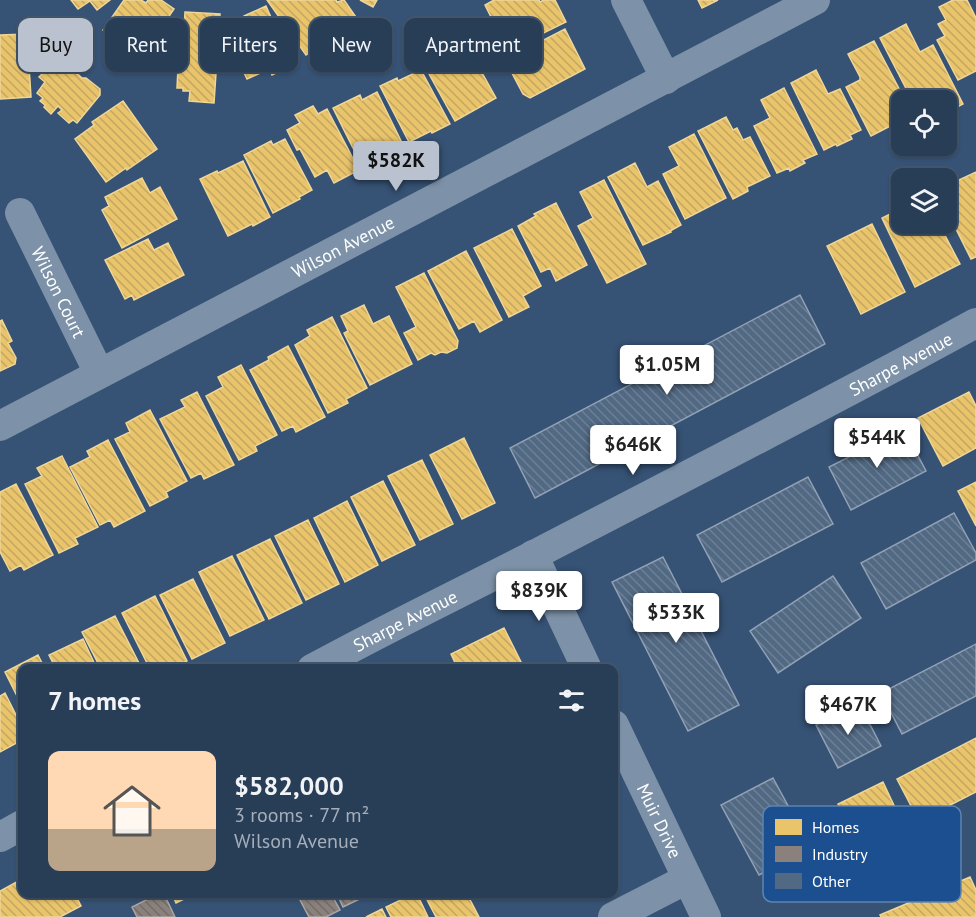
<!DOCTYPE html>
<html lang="en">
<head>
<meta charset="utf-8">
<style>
  body { margin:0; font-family:"PT Sans",sans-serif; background:#344961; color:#f1f3f6; height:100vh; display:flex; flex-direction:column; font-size:22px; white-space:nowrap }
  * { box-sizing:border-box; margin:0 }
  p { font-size:20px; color:#a5aeba }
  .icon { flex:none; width:33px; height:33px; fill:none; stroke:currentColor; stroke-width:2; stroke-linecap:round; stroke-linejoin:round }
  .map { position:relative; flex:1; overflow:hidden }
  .details { position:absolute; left:18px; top:664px; width:600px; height:234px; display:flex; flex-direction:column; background:#283e57; border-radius:12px; box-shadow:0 2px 4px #0004,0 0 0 2px #44576d }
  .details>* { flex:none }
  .guide { position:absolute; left:18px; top:18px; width:600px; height:54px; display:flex; gap:12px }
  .buttons { position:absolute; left:891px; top:90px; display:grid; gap:12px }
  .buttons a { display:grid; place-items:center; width:66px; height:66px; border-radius:12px; background:#283e57; box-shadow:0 2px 4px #0004,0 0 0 2px #44576d; font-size:30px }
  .price { position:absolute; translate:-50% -51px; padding:0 14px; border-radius:6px; background:#fff; color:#222; font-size:20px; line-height:39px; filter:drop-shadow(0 2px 3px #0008) }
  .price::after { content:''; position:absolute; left:50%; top:36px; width:18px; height:14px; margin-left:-9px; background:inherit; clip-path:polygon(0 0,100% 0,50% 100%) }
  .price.selected { background:#b9c2ce; color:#111 }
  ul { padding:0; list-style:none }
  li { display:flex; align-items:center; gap:18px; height:150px; padding:0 30px }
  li+li { border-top:2px solid #44576d }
  li span { display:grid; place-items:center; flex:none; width:168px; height:120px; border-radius:12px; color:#555 }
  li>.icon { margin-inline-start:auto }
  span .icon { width:72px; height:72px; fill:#fffc; stroke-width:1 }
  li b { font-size:26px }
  h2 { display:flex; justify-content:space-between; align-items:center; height:72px; padding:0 30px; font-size:26px }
  .pill { padding:0 21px; border-radius:12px; background:#283e57; box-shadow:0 2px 4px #0004,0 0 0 2px #44576d; font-size:21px; line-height:54px }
  .pill.selected { background:#b9c2ce; color:#111 }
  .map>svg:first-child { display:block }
  .homes { fill:url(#homes-back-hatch); stroke:#f0d697; stroke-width:1.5 }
  .industry { fill:url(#industry-back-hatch); stroke:#ada7a3; stroke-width:1.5 }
  .building { fill:url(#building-back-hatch); stroke:#92a2b6; stroke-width:1.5 }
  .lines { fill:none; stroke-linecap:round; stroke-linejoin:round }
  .street { stroke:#7d92a8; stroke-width:30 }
  .labels { text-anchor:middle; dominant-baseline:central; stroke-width:6; stroke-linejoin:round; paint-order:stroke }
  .street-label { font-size:18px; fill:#fff; stroke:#1b4f8f }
  .key { fill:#1b4f8f; stroke:#5f84b1; stroke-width:1.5 }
  .key-label { font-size:16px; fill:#fff }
</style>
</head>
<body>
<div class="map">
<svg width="976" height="917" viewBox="0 0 976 917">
  <defs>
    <pattern id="homes-back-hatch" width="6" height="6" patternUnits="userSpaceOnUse" patternTransform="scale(1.5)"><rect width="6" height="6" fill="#e9c46a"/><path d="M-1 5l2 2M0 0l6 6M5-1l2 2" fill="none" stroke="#c2a662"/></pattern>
    <pattern id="industry-back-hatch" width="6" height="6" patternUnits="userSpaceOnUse" patternTransform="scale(1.5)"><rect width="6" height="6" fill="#8a817c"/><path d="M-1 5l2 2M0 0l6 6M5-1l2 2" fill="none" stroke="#716c69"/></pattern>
    <pattern id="building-back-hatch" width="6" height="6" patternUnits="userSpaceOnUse" patternTransform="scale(1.5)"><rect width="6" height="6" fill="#526984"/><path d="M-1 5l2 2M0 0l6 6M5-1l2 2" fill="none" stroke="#6c8096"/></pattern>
  </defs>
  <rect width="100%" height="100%" fill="#365274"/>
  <path class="homes" d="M71 0H110L97 10 90 1 78 9Z
    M124 0H141L146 3 148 0H161L174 9 142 56 103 30Z
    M267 0H336L337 2 344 0 358 20 306 55Z
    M360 0H377L373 7Z
    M494 0H539L540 2 544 0H555L566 22 507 51 502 41 494 44 482 21 491 17 485 5Z
    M698 0H718L702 8Z
    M953 0H967L976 18V71L958 80 937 40 945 36 938 24 946 20 939 7Z
    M266 6 278 33 282 31 297 63 272 75 269 69 247 79 224 30 245 20 244 16Z
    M185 12 220 14 214 103 189 101 190 91H183V88H177L178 68 168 67 170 42H177L178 31H184Z
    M906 24 920 52 933 45 963 104 946 113V100H912L880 38Z
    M565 29 585 69 530 98 523 94 505 60Z
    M27 34 31 97 0 99V35Z
    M874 41 905 100H902V120L871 136 846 87 860 80V77L848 54Z
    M466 44 496 98 455 121 423 63 450 48 452 52Z
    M56 54 82 78H86L100 89V95L77 123 73 120 69 123 58 113 62 110 58 106 51 114 44 107 45 105 40 101 43 98 37 93 45 82 39 77 45 71 43 69Z
    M421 70 450 124 432 133 431 131 409 142 380 86 397 78 398 81Z
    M816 70 828 94 840 89 861 130 850 135 852 139 837 146 836 144 824 150 791 83Z
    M784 88 817 154 803 160 805 163 790 171 789 168 777 173 754 126 770 118 761 100Z
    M377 92 404 147 363 168 333 108 360 95 362 100Z
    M123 101 157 149 127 170 126 168 106 182 75 139 94 125 92 122Z
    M313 106 318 114 327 109 359 170 334 183 327 170 315 177 300 149 297 150 287 130 300 123 295 115Z
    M726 117 733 130 737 128 743 140 750 137 770 176 747 187 748 191 733 199 698 131Z
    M694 134 726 198 685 219 663 174 679 166 669 147Z
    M285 139 312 190 299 197 300 199 273 213 244 155 271 141 273 145Z
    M243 161 270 217 253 226 252 224 228 236 200 179 217 171 218 173Z
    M635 163 647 187 658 181 681 225 670 231 671 232 643 245 608 177Z
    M976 172V257L971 259 946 209V186Z
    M142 178 150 193 160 187 177 219 122 248 102 210 109 206 105 197Z
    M604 180 646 264 607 283 578 226 593 218 580 192Z
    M556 203 587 265 556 281 550 268 541 272 518 226 536 216 534 214Z
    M902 208V224H939L960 264 915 287 882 218Z
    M872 224 905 292 861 314 827 246Z
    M512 229 541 286 523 296 529 307 509 317 474 248Z
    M148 239 154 250 168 243 184 275 134 300 132 295 125 299 105 260Z
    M466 251 502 320 480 332 474 321 459 329 428 271Z
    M424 273 458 341 457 348 447 353 441 352 435 355 431 353 418 360 404 333 416 327 396 287Z
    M364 305 373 324 389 316 412 364 370 385 344 333 348 331 341 316Z
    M332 317 367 388 346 399 348 403 328 413 295 345 310 336 307 330Z
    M2 320 12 341 8 343 16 358 15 364 0 371V321Z
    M288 346 325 417 296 432 293 426 282 431 250 370 269 360 268 357Z
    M241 365 277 435 255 446 257 451 239 460 206 396 223 387 218 377Z
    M197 392 234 465 204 479 201 473 191 478 160 419 185 407 181 400Z
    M969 392 976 406V448L943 466 918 418Z
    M150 410 187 481 166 492 168 497 150 506 115 439 130 432 126 423Z
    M464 438 495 503 462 519 430 455Z
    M108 440 145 511 114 527 110 520 100 525 70 467 90 457 87 451Z
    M62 456 98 527 75 538 78 544 59 553 25 484 42 476 37 468Z
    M422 460 453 524 420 540 388 476Z
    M383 481 415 545 382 561 351 497Z
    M976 482V526L958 491Z
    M16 484 53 555 24 570 21 565 10 571 0 552V492Z
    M347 501 378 565 345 582 314 518Z
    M308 520 339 584 306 600 275 536Z
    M270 539 302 603 269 619 237 555Z
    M232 556 264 620 230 636 199 572Z
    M193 579 225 643 192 659 160 595Z
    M155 596 187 661 170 669H150L122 613Z
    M115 616 142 669H101L82 632Z
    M504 628 521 662 507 669H458L451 654Z
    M83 639 97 669H56L49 655Z
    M38 655 45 669H22V706L5 672Z
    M5 693 22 727V740L0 752V696Z
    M976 738V792L919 821 897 779Z
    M883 782 906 831 861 852 838 804Z
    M970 877 976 890V917H881L880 915Z
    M22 879V894H75L81 906 60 917H0V891Z
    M172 894H194L176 903Z
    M413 894H417L428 917H391L386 907Z
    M424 894H467L479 917H436Z
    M382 909 386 917H366Z"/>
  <path class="industry" d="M158 894H164L175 917H137L132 907Z
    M307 894H331L340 910 326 917H309L299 898Z
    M337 894H370L343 907Z"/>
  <path class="building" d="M800 295 825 344 535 498 510 448Z
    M904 429 926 471 851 510 829 467Z
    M808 477 833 524 722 582 697 535Z
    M954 513 976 553V560L886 609 861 563Z
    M663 557 739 705 688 731 612 582Z
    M833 576 861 618 778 673 750 631Z
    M976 644V696L902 734 881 693Z
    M859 703 881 746 838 768 816 725Z
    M773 778 811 848 759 875 721 805Z"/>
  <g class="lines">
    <g class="street">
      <path d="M626 0 666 79"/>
      <path id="s1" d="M20 213 99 373"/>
      <path id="s2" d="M0 426C270 282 544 144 815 0"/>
      <path d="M533 555 587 669"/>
      <path id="s3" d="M312 669C385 629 460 593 534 555 682 478 830 403 976 323"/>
      <path id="s4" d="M614 725 706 917"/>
      <path d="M0 837 22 825"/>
      <path d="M613 917 687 879"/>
    </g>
  </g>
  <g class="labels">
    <g class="street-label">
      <text stroke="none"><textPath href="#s2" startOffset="387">Wilson Avenue</textPath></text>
      <text stroke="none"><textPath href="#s1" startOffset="88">Wilson Court</textPath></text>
      <text stroke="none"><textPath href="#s3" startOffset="663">Sharpe Avenue</textPath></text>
      <text stroke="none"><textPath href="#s3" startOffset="105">Sharpe Avenue</textPath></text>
      <text stroke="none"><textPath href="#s4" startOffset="106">Muir Drive</textPath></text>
    </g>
  </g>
  <rect x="763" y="806" width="198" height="96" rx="9" class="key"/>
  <rect x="775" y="819" width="27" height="16" fill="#e9c46a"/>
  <rect x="775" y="846" width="27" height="16" fill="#8a817c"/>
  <rect x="775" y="873" width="27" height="16" fill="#526984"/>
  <g class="key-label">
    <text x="812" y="833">Homes</text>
    <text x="812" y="860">Industry</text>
    <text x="812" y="887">Other</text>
  </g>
</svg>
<div class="buttons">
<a><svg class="icon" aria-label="locate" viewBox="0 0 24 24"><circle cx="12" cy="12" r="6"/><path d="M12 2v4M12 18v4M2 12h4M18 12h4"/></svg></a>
<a><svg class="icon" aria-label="layers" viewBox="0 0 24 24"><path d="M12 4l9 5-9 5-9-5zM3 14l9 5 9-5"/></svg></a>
</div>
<b class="price selected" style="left:396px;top:192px">$582K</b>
<b class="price" style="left:667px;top:396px">$1.05M</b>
<b class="price" style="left:877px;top:469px">$544K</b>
<b class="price" style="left:633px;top:476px">$646K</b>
<b class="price" style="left:539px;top:622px">$839K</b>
<b class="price" style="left:676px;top:644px">$533K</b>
<b class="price" style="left:848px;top:736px">$467K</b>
<div class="guide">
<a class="pill selected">Buy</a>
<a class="pill">Rent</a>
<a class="pill">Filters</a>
<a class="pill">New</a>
<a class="pill">Apartment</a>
</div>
<section class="details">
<h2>7 homes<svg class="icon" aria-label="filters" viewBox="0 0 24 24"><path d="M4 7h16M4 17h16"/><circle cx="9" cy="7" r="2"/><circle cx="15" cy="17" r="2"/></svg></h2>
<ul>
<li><span style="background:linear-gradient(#ffd9b3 65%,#b9a48a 0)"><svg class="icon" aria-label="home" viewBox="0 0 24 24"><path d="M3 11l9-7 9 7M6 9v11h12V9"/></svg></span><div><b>$582,000</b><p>3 rooms · 77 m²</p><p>Wilson Avenue</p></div></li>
</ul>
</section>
</div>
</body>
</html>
